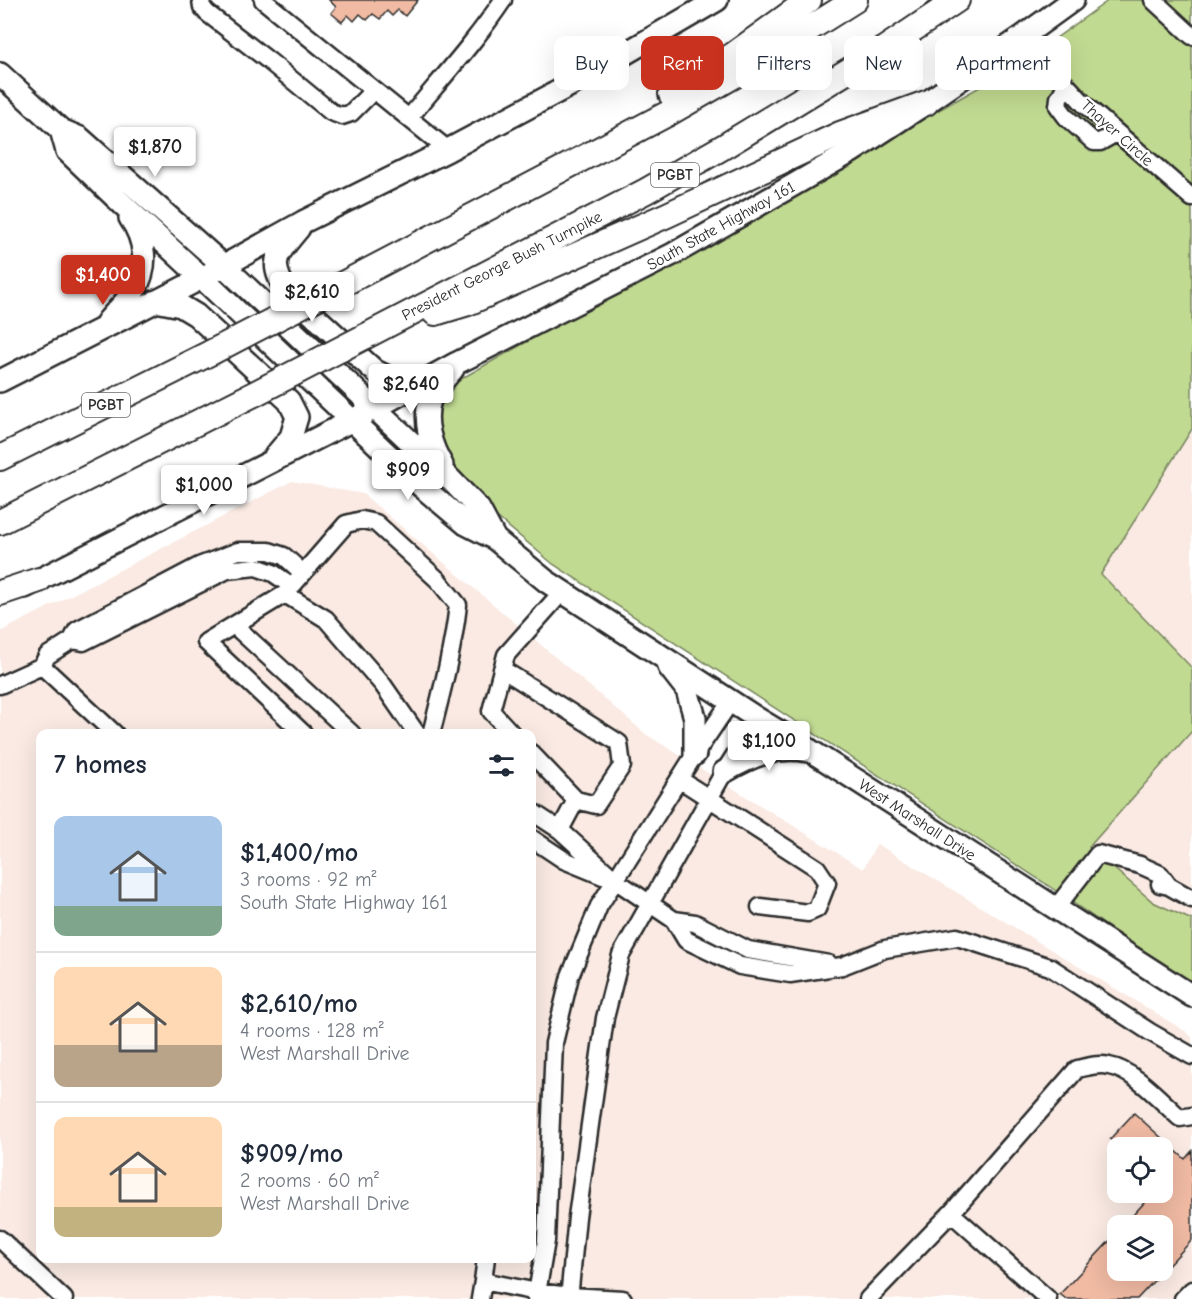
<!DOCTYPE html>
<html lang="en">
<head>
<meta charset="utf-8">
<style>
  body { margin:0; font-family:"Comic Neue",sans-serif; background:#f2f2f3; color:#1f2937; height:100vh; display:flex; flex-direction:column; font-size:22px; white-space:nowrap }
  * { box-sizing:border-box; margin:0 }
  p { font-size:20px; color:#747a83 }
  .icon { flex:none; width:33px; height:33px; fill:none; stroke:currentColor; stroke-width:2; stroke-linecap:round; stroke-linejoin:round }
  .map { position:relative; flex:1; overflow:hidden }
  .side { position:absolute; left:36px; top:729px; width:500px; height:534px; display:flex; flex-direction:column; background:#fff; border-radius:12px; box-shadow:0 6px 24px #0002 }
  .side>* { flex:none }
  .guide { position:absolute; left:554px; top:36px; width:548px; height:54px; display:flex; gap:12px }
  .fabs { position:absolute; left:1107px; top:1137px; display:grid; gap:12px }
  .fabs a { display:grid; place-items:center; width:66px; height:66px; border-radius:12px; background:#fff; box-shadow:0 6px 24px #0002; font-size:30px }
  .price { position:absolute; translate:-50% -51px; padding:0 14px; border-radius:6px; background:#fff; color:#222; font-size:20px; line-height:39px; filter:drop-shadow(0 2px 3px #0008) }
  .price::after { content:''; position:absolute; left:50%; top:36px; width:18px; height:14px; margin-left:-9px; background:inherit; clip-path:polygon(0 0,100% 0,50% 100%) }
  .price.active { background:#c8321e; color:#fff }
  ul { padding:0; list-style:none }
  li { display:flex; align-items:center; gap:18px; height:150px; padding:0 18px }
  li+li { border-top:2px solid #e0e1e3 }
  li span { display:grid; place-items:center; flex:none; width:168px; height:120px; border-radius:12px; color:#555 }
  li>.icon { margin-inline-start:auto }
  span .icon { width:72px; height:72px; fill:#fffc; stroke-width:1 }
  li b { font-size:26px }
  h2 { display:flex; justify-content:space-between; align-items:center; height:72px; padding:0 18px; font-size:26px }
  .tag { padding:0 21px; border-radius:12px; background:#fff; box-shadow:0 6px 24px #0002; font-size:21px; line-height:54px }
  .tag.active { background:#c8321e; color:#fff }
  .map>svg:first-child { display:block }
  .built { fill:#faeae3; fill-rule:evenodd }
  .green { fill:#c1da91; stroke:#76825e; stroke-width:1.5 }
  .building { fill:#f0baa3; stroke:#2b2b2b; stroke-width:1.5 }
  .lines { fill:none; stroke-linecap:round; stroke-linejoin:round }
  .minor-casing { stroke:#2b2b2b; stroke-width:21 }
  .major-casing { stroke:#2b2b2b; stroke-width:26 }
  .highway-casing { stroke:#2b2b2b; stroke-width:28 }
  .minor { stroke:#fff; stroke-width:16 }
  .major { stroke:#fff; stroke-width:21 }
  .highway { stroke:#fff; stroke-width:24 }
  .highway-bridge-casing { stroke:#2b2b2b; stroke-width:28; stroke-linecap:butt }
  .highway-bridge { stroke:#fff; stroke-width:24 }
  .labels { text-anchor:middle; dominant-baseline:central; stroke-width:4.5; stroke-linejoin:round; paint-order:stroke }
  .shield { fill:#fff; stroke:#6b6b6b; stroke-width:1.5 }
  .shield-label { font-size:15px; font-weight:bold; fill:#2b2b2b }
  .street-label { font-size:16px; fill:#2b2b2b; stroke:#fff }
</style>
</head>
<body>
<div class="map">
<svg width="1192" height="1299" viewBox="0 0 1192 1299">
  <rect width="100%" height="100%" fill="#fff"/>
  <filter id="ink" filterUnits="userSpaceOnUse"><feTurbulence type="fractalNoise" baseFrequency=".0167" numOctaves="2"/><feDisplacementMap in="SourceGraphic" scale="12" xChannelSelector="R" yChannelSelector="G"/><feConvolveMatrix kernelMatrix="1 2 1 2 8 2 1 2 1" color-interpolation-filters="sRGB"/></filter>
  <g filter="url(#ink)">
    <path class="built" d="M1192 429V668L1101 574Z
      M292 481 363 494 647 735 863 869 877 844 1185 1031 1192 1037V1299H0V632ZM40 734H531V1258H40ZM1118 1148H1162V1192H1118ZM1118 1226H1162V1270H1118Z
      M1192 731V920L1153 902 1089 847Z"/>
    <path class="green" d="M1109 0H1192V429L1101 574 1192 668V731L1089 847 1153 902 1192 920V985L1043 882 553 564 492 513 446 462 435 428 445 391 466 376 1017 66Z"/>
    <path class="building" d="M329 0H418L405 16 398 10 392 16 387 11 380 19 373 14 367 20 360 14 354 21 348 15 342 22 331 13 336 7Z
      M1134 1113 1185 1159 1192 1151V1240L1137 1299H1066L1060 1294 1118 1232V1270H1162V1226H1123L1154 1192H1162V1148H1119L1110 1139Z"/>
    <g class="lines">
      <defs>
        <path id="minor" d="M201 0 202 7 207 13 269 61 331 112 342 116 351 113 374 90
          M263 0 448 150
          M1153 0 1192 36
          M1022 37 1085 105 1192 198
          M1066 85 1059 98 1058 106 1067 118 1094 142H1100L1116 133
          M409 118C441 79 475 42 503 0
          M285 594 346 524 362 520 376 523 438 580 458 605C453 649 442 691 431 734
          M234 625 206 642 304 734
          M72 640 83 642 227 570 256 567 273 573 292 586
          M42 666 47 656 72 640 77 630 199 566 238 551H269L284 556 303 573
          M502 669 619 743 622 766 596 805 576 800 531 753
          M0 685 42 666 115 734
          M352 734 234 625 285 594 326 619 383 685 417 734
          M512 734 491 711 506 655 562 592
          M679 779 817 868 827 883 817 909 808 913 760 907
          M531 811 560 830 615 880 674 920 695 923 748 950 829 964
          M560 830 576 800
          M531 838 564 860 603 876
          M1160 884 1169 886 1192 899
          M1055 909 1098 854 1140 865 1160 874 1169 886
          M674 920 686 940 740 966 790 974 842 966 885 949 957 937 1050 967 1150 1032 1192 1056
          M951 1213 1048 1299
          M0 1239 64 1299
          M486 1258 483 1281 537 1292 569 1296 623 1299
          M480 1299 483 1281
          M536 1299 546 1241 554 1043 570 976 599 906 695 754 731 701
          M569 1299 577 1217 605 1018 621 955 724 772 758 719
          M868 1299 953 1211 1077 1069C1088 1067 1098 1063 1109 1066 1134 1070 1161 1101 1180 1118L1192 1116
          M1183 1299 1192 1290"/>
        <path id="major" d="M0 74 61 130 80 138 224 266 452 481 479 509 495 539
          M61 130 67 151 116 198 202 278 421 486 466 524 495 539 546 581 758 719 811 751 1192 996
          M299 228C294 234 281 249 278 256 273 269 281 283 289 293L375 371 395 381 419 384
          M156 301 181 306 196 315 289 401 297 417 291 437 275 456
          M107 322C116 311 127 301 135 289 149 267 145 239 130 218
          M0 381 202 278 303 222 448 150 578 81 717 0
          M442 465C431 447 423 421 430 400 435 389 445 378 453 369
          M25 587 351 421 457 363 673 254 851 152 926 103 1022 37 1073 0
          M669 667 687 690 695 718V754
          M724 772C751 756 777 745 808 751"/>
        <path id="highway" d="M671 94 733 55 809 0
          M320 296 669 113 744 70 855 0
          M435 313 468 303 667 215 840 134 926 103
          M364 337 646 191 723 147 884 49 957 0
          M0 458 212 352
          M0 522 254 394
          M0 593 39 580"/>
      </defs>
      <use href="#minor" class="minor-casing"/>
      <use href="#major" class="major-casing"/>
      <use href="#highway" class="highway-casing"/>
      <use href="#minor" class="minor"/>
      <use href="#major" class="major"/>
      <use href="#highway" class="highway"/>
      <defs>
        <path id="highway-bridge" d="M212 352 320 296
          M254 394 364 337"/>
      </defs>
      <use href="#highway-bridge" class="highway-bridge-casing"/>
      <use href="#highway-bridge" class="highway-bridge"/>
    </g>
  </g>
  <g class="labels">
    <g class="shield">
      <rect x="651" y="163" width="48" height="24" rx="4.5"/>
      <rect x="82" y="393" width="48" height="24" rx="4.5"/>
    </g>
    <g class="shield-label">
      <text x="675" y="175">PGBT</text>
      <text x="106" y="405">PGBT</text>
    </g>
    <g class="street-label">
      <text transform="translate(1117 133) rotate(42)">Thayer Circle</text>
      <text transform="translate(721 226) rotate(-29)">South State Highway 161</text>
      <text transform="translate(502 266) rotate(-27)">President George Bush Turnpike</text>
      <text transform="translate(917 820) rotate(33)">West Marshall Drive</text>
    </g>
  </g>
</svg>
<div class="fabs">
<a><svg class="icon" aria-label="locate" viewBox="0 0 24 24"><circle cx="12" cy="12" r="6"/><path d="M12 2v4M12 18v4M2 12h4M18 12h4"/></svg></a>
<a><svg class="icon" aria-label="layers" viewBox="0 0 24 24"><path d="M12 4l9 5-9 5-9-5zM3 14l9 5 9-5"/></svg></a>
</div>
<b class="price" style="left:155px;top:178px">$1,870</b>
<b class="price active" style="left:103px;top:306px">$1,400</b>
<b class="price" style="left:312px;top:323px">$2,610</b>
<b class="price" style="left:411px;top:415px">$2,640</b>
<b class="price" style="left:408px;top:501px">$909</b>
<b class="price" style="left:204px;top:516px">$1,000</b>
<b class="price" style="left:769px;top:772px">$1,100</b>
<div class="guide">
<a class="tag">Buy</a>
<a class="tag active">Rent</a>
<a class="tag">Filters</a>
<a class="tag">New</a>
<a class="tag">Apartment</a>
</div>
<section class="side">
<h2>7 homes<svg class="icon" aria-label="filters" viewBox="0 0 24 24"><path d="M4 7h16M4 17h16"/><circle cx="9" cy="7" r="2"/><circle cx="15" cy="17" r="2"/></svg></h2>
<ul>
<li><span style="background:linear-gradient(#a9c7e8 75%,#7fa58c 0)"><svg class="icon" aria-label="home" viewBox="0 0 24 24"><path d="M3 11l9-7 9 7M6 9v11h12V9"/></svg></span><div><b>$1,400/mo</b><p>3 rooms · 92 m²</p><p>South State Highway 161</p></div></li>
<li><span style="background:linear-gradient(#ffd9b3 65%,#b9a48a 0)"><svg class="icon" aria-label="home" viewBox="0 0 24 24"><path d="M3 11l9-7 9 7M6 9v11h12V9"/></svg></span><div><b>$2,610/mo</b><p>4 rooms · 128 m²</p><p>West Marshall Drive</p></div></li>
<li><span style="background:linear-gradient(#ffd9b3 75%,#c2b280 0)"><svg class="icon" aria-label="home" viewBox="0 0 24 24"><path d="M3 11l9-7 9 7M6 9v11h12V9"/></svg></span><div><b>$909/mo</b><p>2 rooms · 60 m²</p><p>West Marshall Drive</p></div></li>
</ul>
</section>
</div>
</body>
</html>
